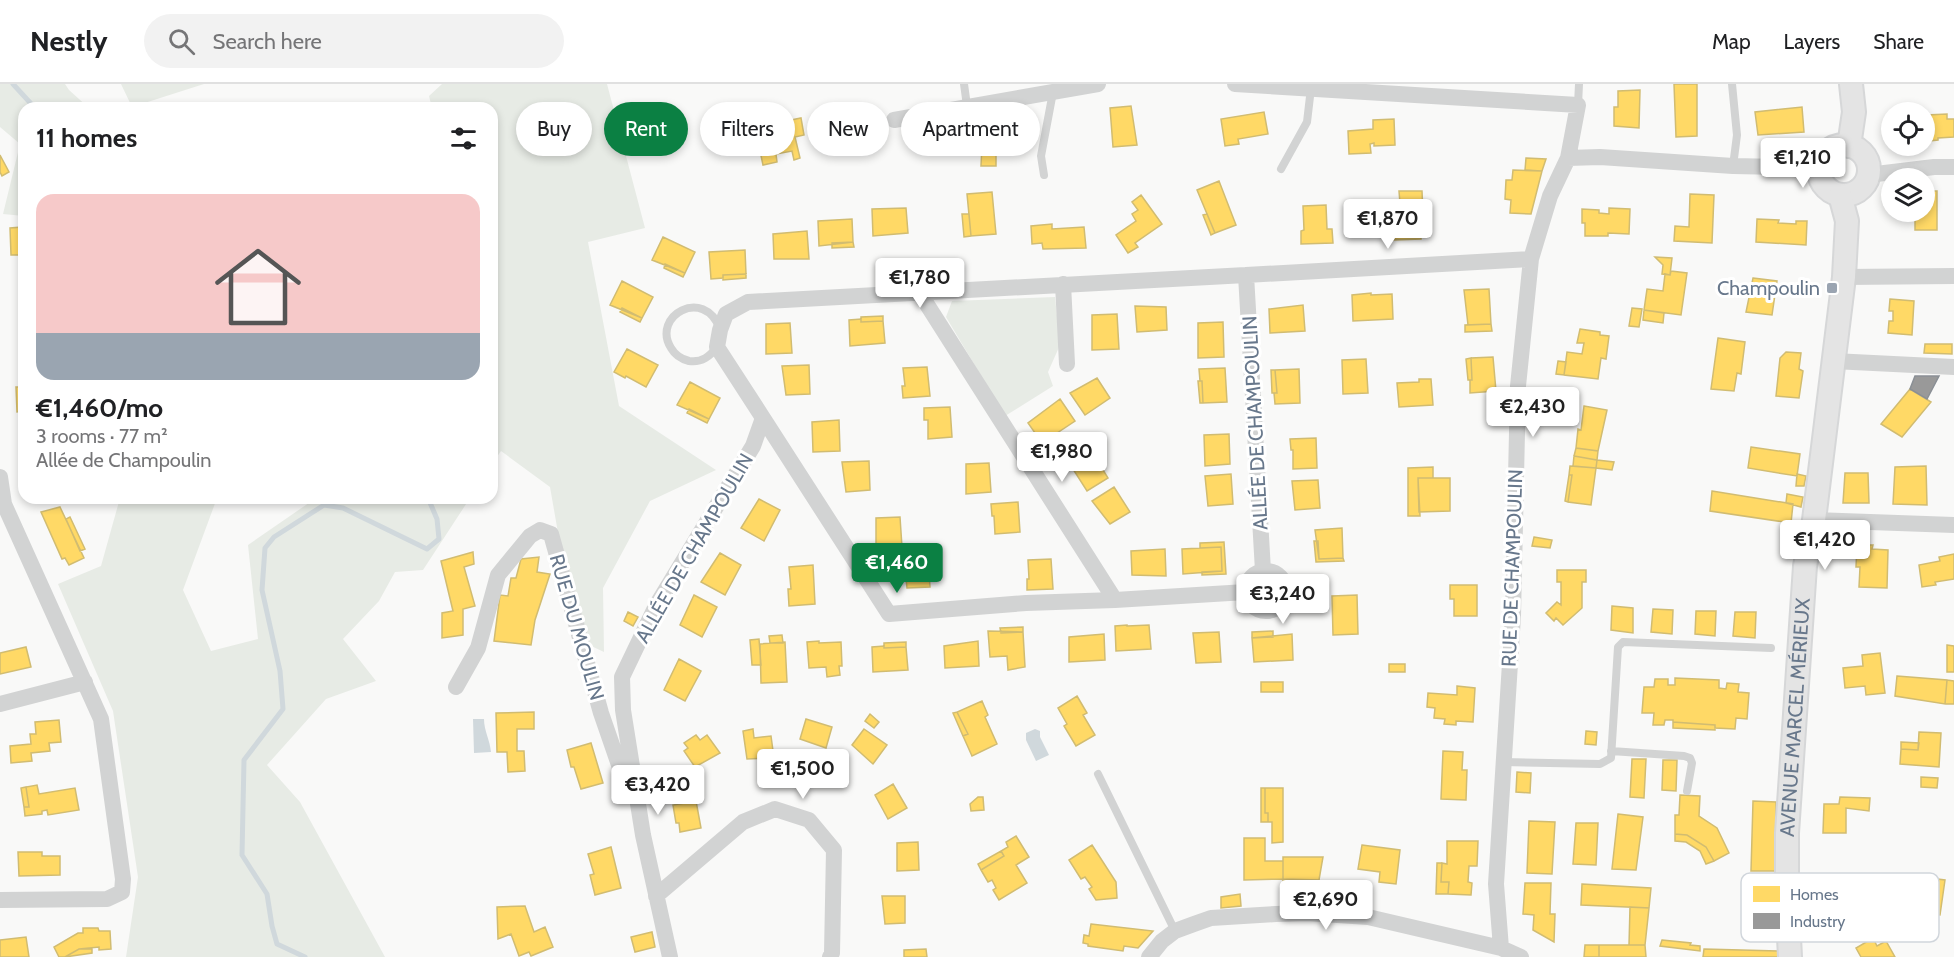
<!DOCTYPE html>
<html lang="en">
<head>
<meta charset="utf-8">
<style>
  body { margin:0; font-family:Cabin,sans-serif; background:#f2f2f2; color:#202124; height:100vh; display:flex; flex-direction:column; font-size:22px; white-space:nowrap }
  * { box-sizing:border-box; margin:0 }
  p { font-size:20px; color:#757577 }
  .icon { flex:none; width:33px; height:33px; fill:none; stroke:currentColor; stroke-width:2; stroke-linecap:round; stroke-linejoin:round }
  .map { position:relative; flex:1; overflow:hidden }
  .drawer { position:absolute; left:18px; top:18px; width:480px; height:402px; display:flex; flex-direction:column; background:#fff; border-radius:18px; box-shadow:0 3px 9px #0003 }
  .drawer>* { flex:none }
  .hud { position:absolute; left:516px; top:18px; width:570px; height:54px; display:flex; gap:12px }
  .buttons { position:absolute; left:1881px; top:18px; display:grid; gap:12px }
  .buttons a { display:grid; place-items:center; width:54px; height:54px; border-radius:50%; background:#fff; box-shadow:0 3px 9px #0003; font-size:30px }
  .price { position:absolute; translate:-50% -51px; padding:0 14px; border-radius:6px; background:#fff; color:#222; font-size:20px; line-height:39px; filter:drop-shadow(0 2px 3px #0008) }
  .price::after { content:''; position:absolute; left:50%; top:36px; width:18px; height:14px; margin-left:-9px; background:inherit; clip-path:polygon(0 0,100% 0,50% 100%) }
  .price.on { background:#0b8043; color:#fff }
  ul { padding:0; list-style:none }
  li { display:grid; align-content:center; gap:12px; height:318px; padding:0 18px }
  li span { display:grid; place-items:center; height:186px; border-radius:18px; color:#555 }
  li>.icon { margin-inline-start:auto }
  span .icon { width:108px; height:108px; fill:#fffc; stroke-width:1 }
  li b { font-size:26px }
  h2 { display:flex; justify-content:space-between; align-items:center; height:72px; padding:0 18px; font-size:26px }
  .pill { padding:0 21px; border-radius:27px; background:#fff; box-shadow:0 3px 9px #0003; font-size:21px; line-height:54px }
  .pill.on { background:#0b8043; color:#fff }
  header { display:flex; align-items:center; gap:36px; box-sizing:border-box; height:84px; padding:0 30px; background:#fff; border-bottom:2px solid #e0e0e0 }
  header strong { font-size:28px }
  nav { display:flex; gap:33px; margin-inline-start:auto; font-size:21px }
  .search { width:420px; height:54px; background:#f2f2f2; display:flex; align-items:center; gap:15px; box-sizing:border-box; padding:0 21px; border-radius:33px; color:#757577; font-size:22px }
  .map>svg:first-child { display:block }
  .green { fill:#e7ebe5 }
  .water { fill:#d0d8dc }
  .homes { fill:#ffd966; stroke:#d1bc71; stroke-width:1.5 }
  .industry { fill:#999; stroke:#8a8f95; stroke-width:1.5 }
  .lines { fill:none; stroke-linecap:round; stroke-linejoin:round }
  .stream { stroke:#d0d8dc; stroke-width:5 }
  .secondary-casing { stroke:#d6d7d8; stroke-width:26 }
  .lane { stroke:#d2d3d3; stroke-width:8 }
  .street { stroke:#d2d3d3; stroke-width:16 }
  .secondary { stroke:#e4e4e4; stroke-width:22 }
  .poi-dot { fill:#9aa4b1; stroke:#fff; stroke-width:2 }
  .labels { text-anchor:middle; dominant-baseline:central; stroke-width:6; stroke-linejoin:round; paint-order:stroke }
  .poi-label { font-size:20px; fill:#67778b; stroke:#fff; text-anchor:end }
  .street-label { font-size:20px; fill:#67778b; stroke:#fff }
  .key { fill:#fff; stroke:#d1d6dc; stroke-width:1.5 }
  .key-label { font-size:16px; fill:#67778b }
</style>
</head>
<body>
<header>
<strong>Nestly</strong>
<div class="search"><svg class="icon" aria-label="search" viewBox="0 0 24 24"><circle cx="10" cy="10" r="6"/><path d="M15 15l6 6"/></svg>Search here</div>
<nav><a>Map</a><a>Layers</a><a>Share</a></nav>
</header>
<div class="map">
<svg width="1954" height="873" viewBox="0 0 1954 873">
  <rect width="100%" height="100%" fill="#f9f9f8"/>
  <path class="green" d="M0 0H65L69 6 89 24H24V132L3 130 20 60 0 43Z
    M121 0H204L132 23Z
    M442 0H607L645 144 588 158 619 322 716 386 650 417 603 504 604 568 572 553 568 506 550 403 501 367 492 380V24H432L429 12Z
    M1055 213 1060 261 1048 288 1053 302 1005 332 946 233 952 217Z
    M120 414H217L183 506 211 567 258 555 248 461 316 414H366L385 420 408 416 409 414H470L423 486 395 488 379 517 343 555 376 597 326 615 267 681 300 718 385 873H126L138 793 113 627 58 500 101 482Z"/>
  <path class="water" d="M473 635H484C484 647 490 656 491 668L474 669Z
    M1035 645 1040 647V653L1049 671 1036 677 1026 656V649Z"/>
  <path class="homes" d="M1674 0H1697V52L1676 53Z
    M1640 6 1639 44 1614 42V23H1618V7Z
    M1131 22 1137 61 1113 63 1110 24Z
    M1802 23 1804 48 1758 51 1755 28Z
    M1264 28 1268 50 1238 55 1239 60 1225 62 1221 35Z
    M1947 30V35H1954V53L1938 54V56L1929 57V60H1924V34H1928L1927 31Z
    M801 34 804 51 795 53 800 74 794 76 792 67 776 70 777 78 763 81 755 43 765 41V44L775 42 776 46 788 43 786 37Z
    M1394 35 1395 61 1374 62V59L1370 60 1371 69 1349 70 1348 47 1373 45V36Z
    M982 46 1011 47V61H1002V54H996V82H981L982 61H963V48L982 49Z
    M0 71 9 88 2 92 0 88Z
    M1526 74 1546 75 1542 87 1525 86Z
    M1513 86 1542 87 1531 130 1510 129 1511 116 1505 115 1506 96H1512Z
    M1219 97 1236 141 1215 149 1197 106Z
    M1399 107H1422L1423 129H1420L1421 155 1394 156V133L1401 132Z
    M1924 107H1937V146H1915V128H1924Z
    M992 108 996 150 971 152 967 110Z
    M1690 110 1714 111 1712 159 1674 157 1675 142 1689 143Z
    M1141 111 1162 140 1135 159 1138 163 1128 169 1116 151 1136 137 1132 130 1138 126 1132 118Z
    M1326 121 1327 145H1332L1333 159 1301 160V147L1304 146 1303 122Z
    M906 124 908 149 873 152 872 125Z
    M1609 124 1630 125 1629 150 1608 149V152H1585V139H1582V125L1599 126V129L1609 130Z
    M962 130H969L971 152 964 153Z
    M1207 130 1215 149 1211 151 1203 131Z
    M852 135 853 158 819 162 818 137Z
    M1757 135 1779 136 1778 139 1796 140V137H1807L1806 161 1756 158Z
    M24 140V171H11L10 144 22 143V141Z
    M1052 140V145L1084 143 1086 164 1043 165 1042 159 1032 160 1031 142Z
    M807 147 809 175H774L773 150Z
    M663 153 695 168 685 189 652 176Z
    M853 158 854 163 832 164V159Z
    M745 166 746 190 723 191V194L711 195 709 168Z
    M1655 173 1672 174 1670 191 1662 190 1663 181Z
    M665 180 685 189 683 193 664 184Z
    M1671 187 1687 189 1681 231 1644 226 1647 205 1663 207 1665 190 1670 191Z
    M746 190V194L723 196V191Z
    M1753 194 1777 197 1772 231 1746 228Z
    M622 197 653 213 642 234 610 221Z
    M1489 205 1491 240 1468 241 1464 206Z
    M1371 209V211L1392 210 1393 235 1353 237 1352 211Z
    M1890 215 1914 217 1912 251 1888 249 1889 237H1893V227H1889Z
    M1303 221 1305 247 1270 249 1269 225Z
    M1135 222 1166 223 1167 246 1137 248Z
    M622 224 642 234 640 238 620 228Z
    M1632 224 1642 225 1639 243 1629 242Z
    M1644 226 1664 229 1663 239 1643 236Z
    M1117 230 1119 265 1092 266V231Z
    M883 232V237L861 238V233Z
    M861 235V238L883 237 885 259 850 262 849 236Z
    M1223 238 1224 273 1198 274V239Z
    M790 239 792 269 766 270V240Z
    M1491 240 1492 247 1465 248V241Z
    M1580 245 1600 248V251L1609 252 1606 275 1601 274 1598 295 1564 291 1567 268 1582 270 1584 259H1577Z
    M1718 254 1745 258 1741 290 1737 289 1734 307 1711 305Z
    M1925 260H1952V270L1924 269Z
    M627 265 658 281 646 303 626 292 625 294 614 288Z
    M1786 268 1801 269 1799 285 1803 287 1799 314 1776 312 1780 274Z
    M1493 273 1496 307 1470 309V296H1472L1471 274Z
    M1471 274 1472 296H1468L1466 275Z
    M1366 275 1368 309 1343 310 1342 276Z
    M1558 277 1566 278 1564 291 1556 290Z
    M809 281 810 310 786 311 782 282Z
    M927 283 930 312 903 314 902 302H905L903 284Z
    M1225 284 1227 318 1203 319 1202 297H1200L1199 285Z
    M1299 285 1300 319 1275 320 1274 309H1277L1275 286Z
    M1271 286H1275L1277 309H1272Z
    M1097 294 1110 314 1085 331 1070 309Z
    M1419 295H1431L1433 321 1399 323 1397 299 1419 298Z
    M1198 297H1202L1203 319H1200Z
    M690 298 720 314 709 335 677 321Z
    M16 303H24V327L17 328Z
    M1910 305 1931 318 1902 353 1881 340Z
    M1060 315 1075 337 1042 359 1028 339Z
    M1584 322 1607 326 1598 367 1576 364 1578 345 1581 346Z
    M950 323 952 353 928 355V336H924V324Z
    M689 325 709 335 707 339 687 329Z
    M839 336 840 367 813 368 812 338Z
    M1229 350 1230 380 1205 382 1204 351Z
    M1316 354 1317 384 1293 385V366H1291L1290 355Z
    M1751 363 1800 370 1797 392 1748 384Z
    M1576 364 1598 367 1597 376 1574 372Z
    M1092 368 1108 394 1087 407 1071 382Z
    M1574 372 1597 376 1596 384 1573 382Z
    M1597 376 1614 378 1612 386 1596 384Z
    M869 377 870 406 846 408 842 378Z
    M989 379 991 408 966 410V380Z
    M1570 382 1596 384 1591 421 1568 418 1572 391H1569Z
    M1926 382 1927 421 1893 420 1895 383Z
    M1433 383V394H1418L1420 432H1408V384Z
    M1845 389H1868L1869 419H1843Z
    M1231 390 1233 420 1208 422 1205 392Z
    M1797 390 1806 392 1804 402H1796Z
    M1569 391H1572L1568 418 1565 417Z
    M1418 394H1450V427L1419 428Z
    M1318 396 1320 424 1295 426 1292 397Z
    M1114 403 1130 428 1110 440 1092 417Z
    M1712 407 1793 420 1791 439 1710 427Z
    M1787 410 1803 413 1801 423 1786 419Z
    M759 415 780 426 764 457 741 444Z
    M1018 418 1020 448 995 450 994 432H992L991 420Z
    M60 423 84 474 69 481 65 474 62 475 41 428Z
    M70 433 85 465 80 467 66 435Z
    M900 433 902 463 876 464V434Z
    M1342 444 1343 474 1319 475 1315 446Z
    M1534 453 1552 456 1550 464 1532 462Z
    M1314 457H1318L1319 475 1343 474 1344 477 1316 478Z
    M1224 458 1226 490 1202 491V488L1222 487 1221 463 1200 464V459Z
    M1857 461H1873L1872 465 1888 466 1887 504 1859 503 1860 483H1856Z
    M1221 463 1222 487 1183 490 1182 465Z
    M1165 465 1166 492 1132 491 1131 467Z
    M473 468 474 480 464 483 475 522 463 525V551L442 554V529L453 527 441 477Z
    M720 469 741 481 725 511 701 498Z
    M1954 470V495L1935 498 1936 501 1922 503 1919 481 1940 477 1939 473Z
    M539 473 537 488 550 490 535 536 531 561 494 557 500 511 508 512 511 494H516L521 475Z
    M928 473 930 503 907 504 905 486H903L902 475Z
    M1051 475 1053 505 1027 506V495H1029L1028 476Z
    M813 481 815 520 789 522 788 505H791L789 483Z
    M1557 486H1586V498H1582V524L1563 541 1556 534 1554 537 1546 529 1557 518 1561 521V498H1557Z
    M1450 501H1477V532H1454V515H1450Z
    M694 511 717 523 702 553 680 541Z
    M1357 511 1358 550 1333 551 1332 512Z
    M1612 522 1633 524V549L1611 546Z
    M1653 525 1673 526 1672 550 1651 548Z
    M1696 527H1716L1715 552 1695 550Z
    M628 528 638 533 633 542 624 537Z
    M1735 528H1756L1755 554 1733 552Z
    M1127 541V542L1149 541 1151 565 1116 567 1115 542Z
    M1023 543V548L1001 549 1000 544Z
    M988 547 1023 548 1025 583 1008 586 1007 572 990 573Z
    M1273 547V553L1252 554V548Z
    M1219 548 1221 578 1196 579 1193 549Z
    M1104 550 1105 576 1069 578V553Z
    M1292 550 1293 576 1254 578 1252 554Z
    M782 551 783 559H770L769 552Z
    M759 555 761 581H752L750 556Z
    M819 557V559L841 558 842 582H839L840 591 827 593 826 583 809 584 807 558Z
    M978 557 979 582 945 584 944 562Z
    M785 558 787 598 761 599 760 560Z
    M906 558V563L884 564V559Z
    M1947 561 1954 562V588H1947Z
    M884 562V564L906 563 908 586 873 588 872 563Z
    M26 563 31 583 0 590V569Z
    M1880 569 1885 609 1866 611 1865 602 1845 604 1843 584 1863 582 1862 571Z
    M679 575 701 587 685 617 664 606Z
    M1389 580H1405V588H1389Z
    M1897 592 1947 596 1945 620 1895 612Z
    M1675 594 1719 596V604L1726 605 1727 599 1739 600 1738 608 1749 609 1747 635 1736 634 1735 645 1715 644V641L1673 638V636H1665L1664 641H1653L1654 629H1642L1644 603H1654L1655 595H1668V601H1675Z
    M1947 596 1954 597V620H1945Z
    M1261 598H1283V608H1261Z
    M1457 602 1475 604 1473 638 1456 637V641L1444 640 1445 635 1434 634 1435 624 1427 623 1428 609 1457 611Z
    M1077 612 1087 629 1083 631 1095 651 1076 662 1064 642 1067 640 1058 624Z
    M982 617 988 631 985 633 997 660 972 672 963 652 968 650 957 628Z
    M534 628V645H517V667H524L525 687 508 688 507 668H497L496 629Z
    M957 628 968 650 963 652 953 629Z
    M870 630 879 638 874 644 865 637Z
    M806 635 832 643 826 664 800 655Z
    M59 636 61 658 49 659 50 667 31 669 32 677 11 679 10 662 31 660 30 650H36L35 638Z
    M1673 638 1715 641V646L1673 644Z
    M753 645 754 654 771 652 774 674 747 675 743 647Z
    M864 645 887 661 873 680 852 661Z
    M1586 647 1597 648 1596 661 1585 660Z
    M1919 648 1941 649 1939 683 1900 680 1901 665 1918 666Z
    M696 651 700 656 707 651 720 669 695 683 684 667 688 664 684 659Z
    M1901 658 1919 659 1918 666 1901 665Z
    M591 659 603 699 581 705 574 683H571L567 666Z
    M1443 667 1463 668 1462 686H1467L1466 716 1441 715Z
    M1632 675H1646L1644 714 1630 713Z
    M1663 676H1677L1676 707 1662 706Z
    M1517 688 1531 689 1530 709 1516 708Z
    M1921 693 1938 694 1937 704 1921 703Z
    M893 700 907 724 888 735 875 711Z
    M37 701 39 710 75 704 79 726 48 731 47 726 42 727V730L25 732 24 723H29L26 703Z
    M26 703 29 723H24L21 704Z
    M1261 704H1265V729H1268V738H1261Z
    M1265 704H1283V758L1272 759V738H1268V729H1265Z
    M1680 711 1700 712 1699 732 1717 744 1729 769 1714 777 1706 763 1687 751 1675 750V731H1679Z
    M978 713H983L984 726 971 727 970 720Z
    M1840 713 1870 714 1869 727 1846 724V749H1823L1824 720H1839Z
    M696 717 701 744 680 748 679 739H676L673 721Z
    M1753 717 1776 718 1775 787H1751Z
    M1618 730 1643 733 1636 786 1612 785Z
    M1529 737 1555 738 1552 790 1527 789Z
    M1576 739H1598L1596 781 1573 780Z
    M1675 750 1687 751 1706 763 1714 777 1706 780 1700 767 1686 758 1675 757Z
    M1016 752 1029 773 1016 781 1027 799 999 816 993 806 996 804 992 796 988 798 981 786 1004 772 1001 767 1008 763 1006 758Z
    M1244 754H1265V777H1283V795L1244 796Z
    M1447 757H1478L1477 782H1469L1468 798 1472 799 1471 811 1448 810 1449 798H1441L1442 779 1447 780Z
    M918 758 919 786 897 787V759Z
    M1092 761 1116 798 1117 814 1096 816 1089 805 1092 803 1085 793 1081 795 1069 776Z
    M1362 761 1400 766 1396 800 1379 798 1380 788 1358 785Z
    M611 763 621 804 595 811 590 791 594 790 588 770Z
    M1001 767 1004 772 981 786 978 780Z
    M18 768H42V772H60V791L19 792Z
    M1283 773H1323L1319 796 1283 795Z
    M1437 779H1442L1441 798H1449L1448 810H1436Z
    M1921 793 1945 796 1940 831 1918 828Z
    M1283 795 1319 796 1318 800H1283Z
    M1525 799H1551L1550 830H1555L1554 858 1533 846 1534 831 1523 830Z
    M1582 800 1651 804 1649 824 1581 821Z
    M1311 805 1319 807 1316 819 1307 818Z
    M1240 810 1241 822 1221 824V813Z
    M882 812H905V839L885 840Z
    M525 822 534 848 545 843 553 863 531 872 529 868 519 872 511 850 498 855 497 823Z
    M1630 823 1649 824 1645 861H1629Z
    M1091 840 1153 847 1138 864 1124 862 1123 867 1088 862V860L1083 859 1084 851 1089 852Z
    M83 844H98L99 847H110L111 865 99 866V863L79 865 65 873H59L54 863 78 849H83Z
    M652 848 655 863 635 868 631 853Z
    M26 853 29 873H0V856Z
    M1873 854 1877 862 1886 857 1895 873H1861L1856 864Z
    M1662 856 1691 859 1690 861 1700 862V867L1660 862Z
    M1585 861H1599V873H1584Z
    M1599 861H1645L1646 873H1599Z
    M79 865H92V869L65 873Z
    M926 865 927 873H904V866Z
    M1704 865 1778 867V873H1703Z"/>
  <path class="industry" d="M1915 292H1939L1927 315 1910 305Z"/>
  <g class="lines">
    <path class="stream" d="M13 0 35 24
      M305 873 277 860 272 842 267 810 242 771 244 676 283 625 280 587 262 506 265 464 274 453 324 421 343 424 427 465 439 455 437 435 428 414"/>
    <defs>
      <g id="secondary">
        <circle cx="1844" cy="86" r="25"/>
        <path d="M1849 62 1854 28 1851 0"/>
        <path id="s1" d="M1790 873 1787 815V749L1805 482 1814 436 1844 193 1847 137 1840 111"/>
      </g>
    </defs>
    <use href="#secondary" class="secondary-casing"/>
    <path class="lane" d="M964 0 967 22
      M1732 0 1737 51 1733 82
      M1578 21 1579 0
      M1281 85 1307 38 1311 4
      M1044 91 1041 72 1053 8
      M717 263C710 272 702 279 689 277 681 275 675 271 671 264 651 232 704 202 720 245
      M1611 667 1684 672 1690 674 1692 679 1687 707
      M1504 678 1600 680 1611 674 1618 563 1623 558 1771 564
      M1098 690 1175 847"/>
    <path class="street" d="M1235 0 1578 21 1568 74
      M894 36 1098 0
      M1868 91 1934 83H1954
      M1246 191 1531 175
      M1844 193 1954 192
      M1063 200 1067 280
      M919 208 1115 516 1246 508
      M1833 277 1954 283
      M763 334 889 530 1026 519 1115 516
      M0 393 4 420 101 635 123 795 122 808 107 815 0 816
      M1814 436 1954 441
      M1246 507a20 20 0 1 1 40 0a20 20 0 1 1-40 0Z
      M456 603 478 564 498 491 530 452 540 446 551 450 601 629 628 707
      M0 620 85 598
      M656 812 743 738 775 725 809 736 834 766 832 869 830 873
      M1501 864 1496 800 1513 532 1518 302 1531 175 1550 112 1568 74 1600 73 1733 82 1819 84
      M670 873 643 751 623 626 622 593 656 522 753 362 763 334 717 263 720 246 726 230 748 218 1246 191 1263 487
      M1149 873 1162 857 1175 847 1194 840 1211 834 1276 830 1307 829 1368 833 1501 864 1521 873"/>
    <use href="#secondary" class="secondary"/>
  </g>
  <rect class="poi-dot" x="1826" y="198" width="12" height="12" rx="3"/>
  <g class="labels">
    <g class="poi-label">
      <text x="1820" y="204">Champoulin</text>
    </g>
    <g class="street-label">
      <text transform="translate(1255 339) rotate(-93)">ALLÉE DE CHAMPOULIN</text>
      <text transform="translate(694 464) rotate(-60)">ALLÉE DE CHAMPOULIN</text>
      <text transform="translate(1512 484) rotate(-88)">RUE DE CHAMPOULIN</text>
      <text transform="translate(577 543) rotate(74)">RUE DU MOULIN</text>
      <text stroke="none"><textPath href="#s1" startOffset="240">AVENUE MARCEL MÉRIEUX</textPath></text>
    </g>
  </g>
  <rect x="1741" y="789" width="198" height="69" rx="9" class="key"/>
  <rect x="1753" y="802" width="27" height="16" fill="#ffd966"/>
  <rect x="1753" y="829" width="27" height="16" fill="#999"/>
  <g class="key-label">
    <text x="1790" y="816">Homes</text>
    <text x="1790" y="843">Industry</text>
  </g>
</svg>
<div class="buttons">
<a><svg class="icon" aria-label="locate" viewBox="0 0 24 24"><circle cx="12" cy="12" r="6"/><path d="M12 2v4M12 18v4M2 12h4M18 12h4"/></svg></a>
<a><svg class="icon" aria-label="layers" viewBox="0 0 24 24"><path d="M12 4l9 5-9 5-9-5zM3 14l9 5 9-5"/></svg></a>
</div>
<b class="price" style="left:1803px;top:105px">€1,210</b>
<b class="price" style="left:1388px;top:166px">€1,870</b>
<b class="price" style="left:920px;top:225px">€1,780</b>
<b class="price" style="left:1533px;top:354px">€2,430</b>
<b class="price" style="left:1062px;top:399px">€1,980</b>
<b class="price" style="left:1825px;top:487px">€1,420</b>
<b class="price on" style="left:897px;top:510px">€1,460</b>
<b class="price" style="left:1283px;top:541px">€3,240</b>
<b class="price" style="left:803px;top:716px">€1,500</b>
<b class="price" style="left:658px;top:732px">€3,420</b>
<b class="price" style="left:1326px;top:847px">€2,690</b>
<div class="hud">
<a class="pill">Buy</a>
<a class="pill on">Rent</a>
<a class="pill">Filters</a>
<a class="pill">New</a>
<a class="pill">Apartment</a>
</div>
<section class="drawer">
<h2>11 homes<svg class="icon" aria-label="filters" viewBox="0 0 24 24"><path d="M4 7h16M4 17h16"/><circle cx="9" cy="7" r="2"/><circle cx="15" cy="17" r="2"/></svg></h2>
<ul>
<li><span style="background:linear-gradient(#f6c9c9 75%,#9aa5b1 0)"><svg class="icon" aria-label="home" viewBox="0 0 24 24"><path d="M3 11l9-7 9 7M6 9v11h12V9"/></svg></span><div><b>€1,460/mo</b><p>3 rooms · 77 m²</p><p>Allée de Champoulin</p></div></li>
</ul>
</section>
</div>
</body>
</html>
